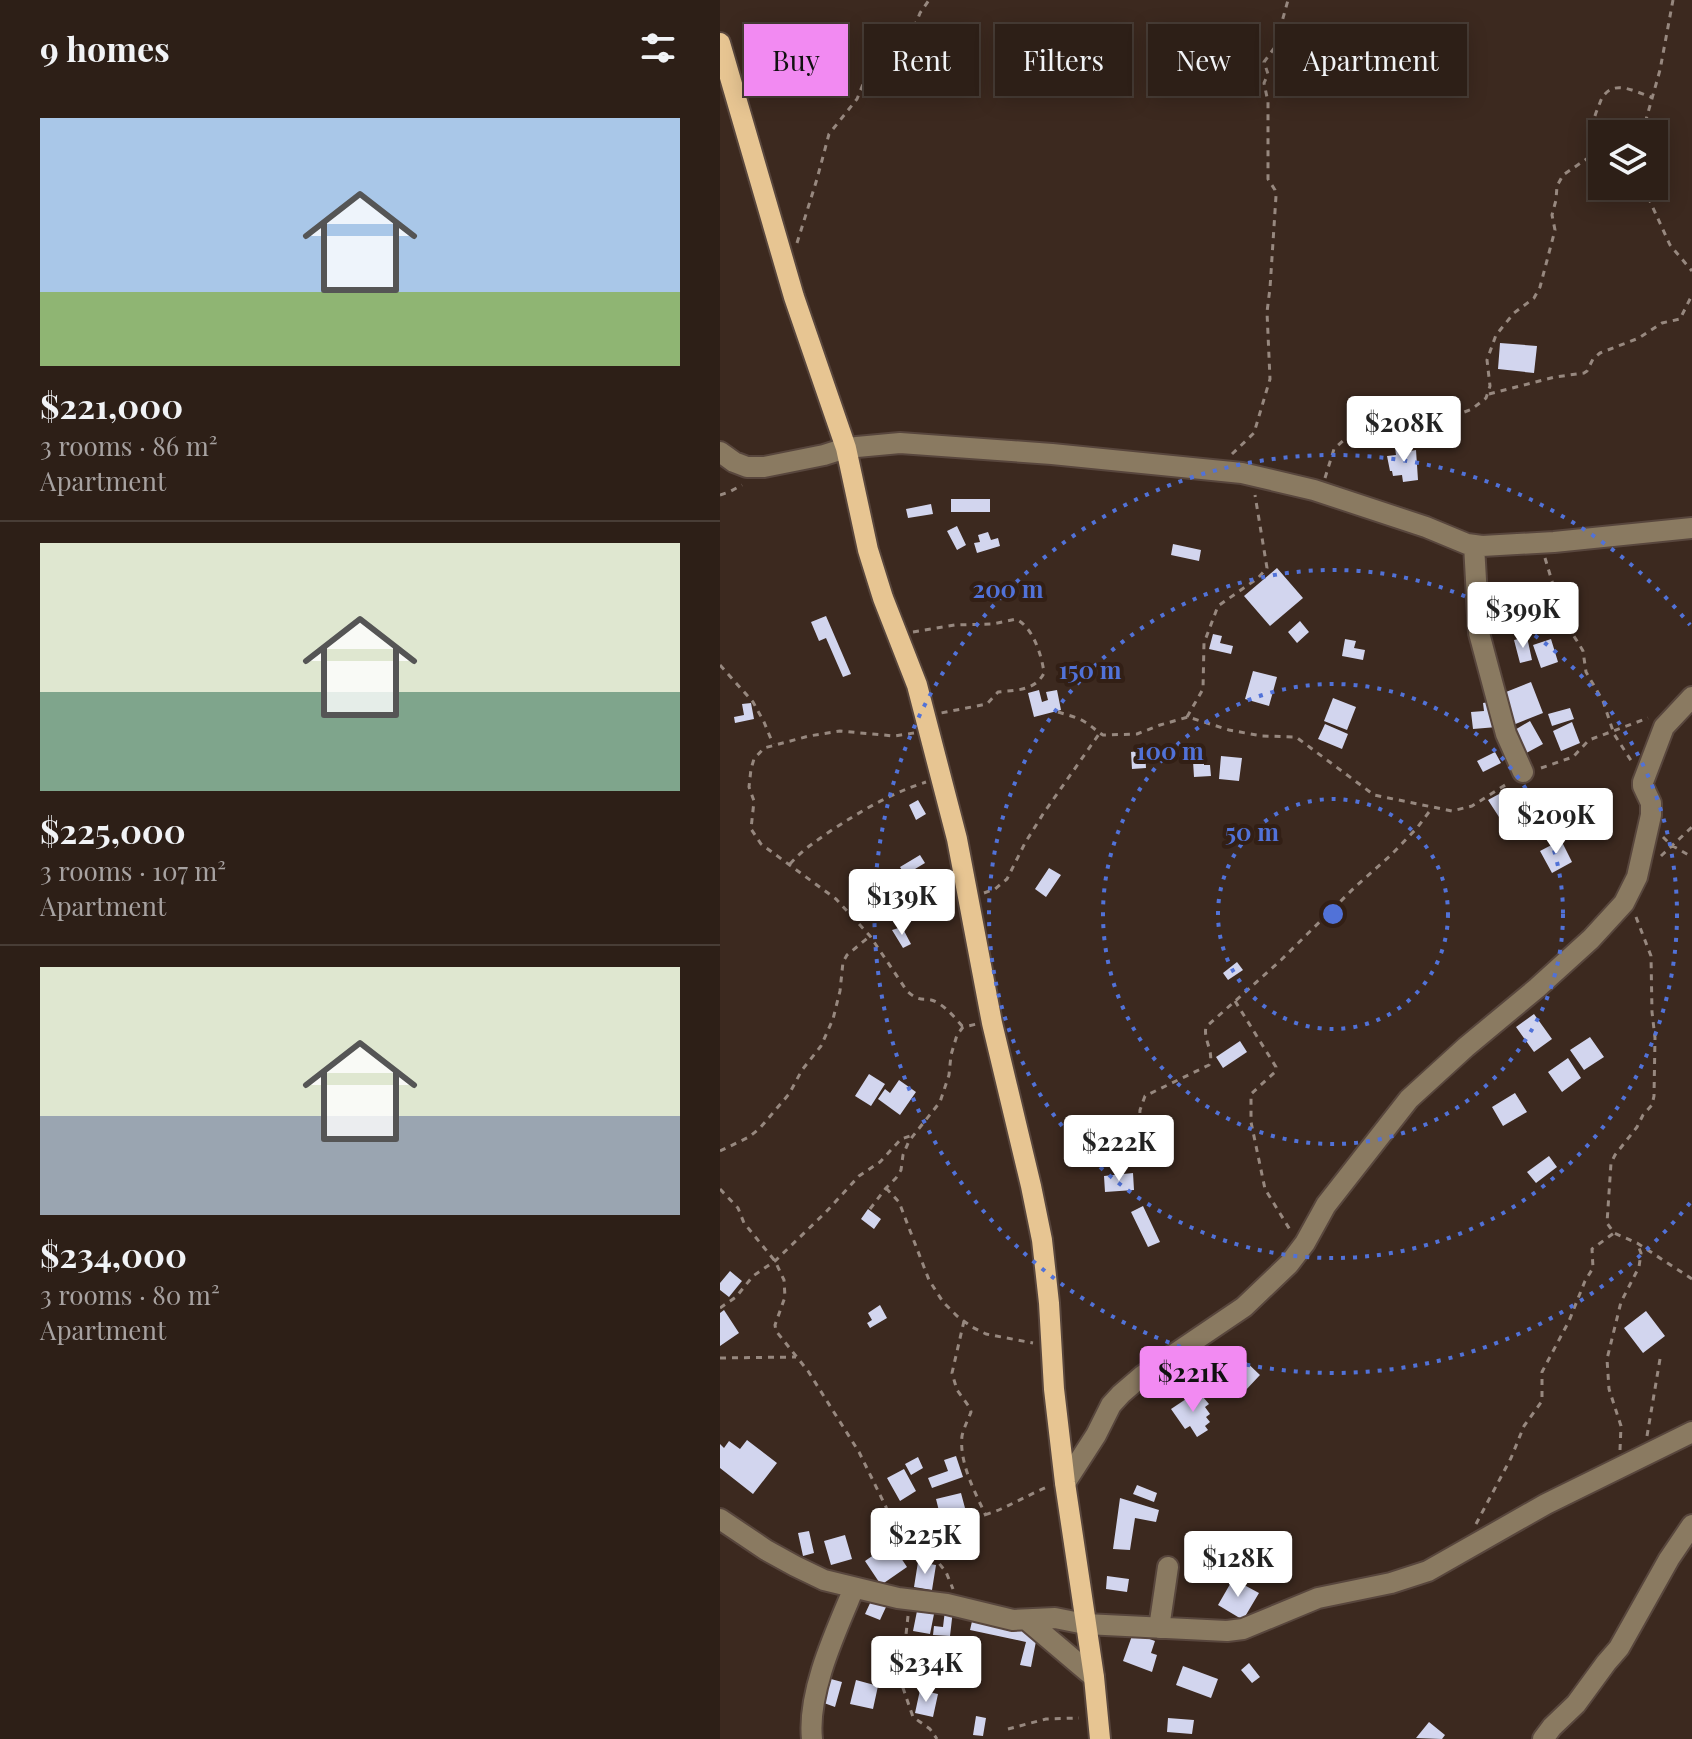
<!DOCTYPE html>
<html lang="en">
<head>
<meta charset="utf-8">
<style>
  body { margin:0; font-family:"Playfair Display",serif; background:#392c24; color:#f1f3f6; height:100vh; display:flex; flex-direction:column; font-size:30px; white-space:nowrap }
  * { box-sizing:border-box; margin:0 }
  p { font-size:26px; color:#a7a2a1 }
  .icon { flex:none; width:44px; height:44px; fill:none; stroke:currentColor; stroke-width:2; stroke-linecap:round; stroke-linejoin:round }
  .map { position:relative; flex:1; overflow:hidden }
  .side { display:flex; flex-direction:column; background:#2d1f17; width:720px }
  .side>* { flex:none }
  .banner { position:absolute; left:24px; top:24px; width:760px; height:72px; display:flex; gap:16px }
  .fabs { position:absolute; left:868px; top:120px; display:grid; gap:16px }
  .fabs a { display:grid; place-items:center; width:80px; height:80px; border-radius:0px; background:#2d1f17; box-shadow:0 4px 20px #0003,0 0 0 2px #483d36; font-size:40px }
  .price { position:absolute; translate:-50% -68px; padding:0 18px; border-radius:8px; background:#fff; color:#222; font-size:26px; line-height:52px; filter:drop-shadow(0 2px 4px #0008) }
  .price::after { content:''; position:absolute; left:50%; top:48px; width:24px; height:18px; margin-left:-12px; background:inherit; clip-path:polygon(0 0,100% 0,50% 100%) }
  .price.on { background:#f28af2; color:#111 }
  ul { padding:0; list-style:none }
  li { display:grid; align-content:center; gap:16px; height:424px; padding:0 40px }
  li+li { border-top:2px solid #483d36 }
  li span { display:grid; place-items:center; height:248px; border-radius:0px; color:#555 }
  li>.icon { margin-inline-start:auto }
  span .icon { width:144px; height:144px; fill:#fffc; stroke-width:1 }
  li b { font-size:34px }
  h2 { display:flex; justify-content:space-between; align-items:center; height:96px; padding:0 40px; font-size:34px }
  .pill { padding:0 28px; border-radius:0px; background:#2d1f17; box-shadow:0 4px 20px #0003,0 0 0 2px #483d36; font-size:28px; line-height:72px }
  .pill.on { background:#f28af2; color:#111 }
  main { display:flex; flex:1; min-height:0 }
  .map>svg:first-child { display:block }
  .building { fill:#d2d5ee }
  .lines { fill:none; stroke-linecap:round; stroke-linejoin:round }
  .minor-casing { stroke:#58463d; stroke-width:24 }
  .major-casing { stroke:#58463d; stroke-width:24 }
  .path { stroke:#97887f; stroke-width:3; stroke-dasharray:6 6; stroke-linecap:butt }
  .minor { stroke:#8a7a61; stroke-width:20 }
  .major { stroke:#e7c592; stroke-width:20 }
  .ring { fill:none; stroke:#5172d8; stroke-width:4; stroke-dasharray:4 8 }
  .centre { fill:#5172d8; stroke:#321f15; stroke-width:4 }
  .ring-label { font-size:24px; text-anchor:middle; font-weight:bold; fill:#5172d8; stroke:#321f15; stroke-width:8; stroke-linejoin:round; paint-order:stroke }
</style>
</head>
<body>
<main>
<section class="side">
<h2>9 homes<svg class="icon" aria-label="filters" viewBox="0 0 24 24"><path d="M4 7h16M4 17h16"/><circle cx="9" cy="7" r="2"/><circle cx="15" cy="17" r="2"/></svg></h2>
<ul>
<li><span style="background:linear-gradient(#a9c7e8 70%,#8fb573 0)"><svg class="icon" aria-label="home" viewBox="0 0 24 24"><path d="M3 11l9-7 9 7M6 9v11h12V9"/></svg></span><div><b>$221,000</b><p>3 rooms · 86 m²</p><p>Apartment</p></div></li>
<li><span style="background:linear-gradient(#dfe7d0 60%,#7fa58c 0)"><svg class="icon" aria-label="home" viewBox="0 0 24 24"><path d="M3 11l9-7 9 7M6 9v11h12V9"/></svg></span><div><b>$225,000</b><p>3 rooms · 107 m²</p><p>Apartment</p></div></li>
<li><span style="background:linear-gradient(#dfe7d0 60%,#9aa5b1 0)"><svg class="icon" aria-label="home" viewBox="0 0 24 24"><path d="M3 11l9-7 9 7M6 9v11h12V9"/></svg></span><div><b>$234,000</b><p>3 rooms · 80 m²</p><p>Apartment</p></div></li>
</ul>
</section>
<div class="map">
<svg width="972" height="1739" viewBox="0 0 972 1739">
  <rect width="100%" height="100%" fill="#3c291f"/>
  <path class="building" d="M780 343 817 346 814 373 778 369Z
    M683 446 684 452 696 450 698 480 683 482 682 475 673 476 672 471H670L667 456 676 455 675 447Z
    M231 499H270V512H231Z
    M211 504 213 514 188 518 186 509Z
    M237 526 246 545 237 550 227 531Z
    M268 532 271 540 278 538 280 546 257 553 254 543 260 542 258 535Z
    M453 544 481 550 479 561 451 555Z
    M557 568 583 598 550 626 524 596Z
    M106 616 131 674 123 677 106 638 99 641 91 622Z
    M580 621 589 632 577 643 568 632Z
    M493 634 502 636 500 643 513 646 511 654 489 649Z
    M807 637 812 660 800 663 794 640Z
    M625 639 636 641 634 648 645 650 643 660 622 656Z
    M831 639 838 662 821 668 813 645Z
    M533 671 557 677 549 706 525 699Z
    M811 682 823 713 793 725 781 694Z
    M319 690 322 702 328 700 326 692 337 690 341 710 314 717 308 693Z
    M613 698 636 707 627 730 604 721Z
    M775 701 777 727 753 729 751 712 764 711 763 703Z
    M31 703 34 719 15 723 14 717 24 715 22 704Z
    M850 708 854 719 832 726 828 714Z
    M810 721 823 744 801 756 788 734Z
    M852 722 860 743 841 751 833 731Z
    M605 724 628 734 622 749 598 739Z
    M425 750 426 768 412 769 411 752Z
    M775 752 781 763 763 772 757 761Z
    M501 756 522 758 519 781 499 779Z
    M484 760V765H490L491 776 474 777 473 761Z
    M779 794 782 799 789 794 794 802 785 807 788 811 779 817 768 800Z
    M198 800 206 814 196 820 189 805Z
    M841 840 852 862 832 873 820 851Z
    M200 855 205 863 185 875 180 867Z
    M329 868 341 875 326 897 315 889Z
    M166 893 173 907 161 914 155 904Z
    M182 927 191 944 183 948 172 930Z
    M517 962 523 970 508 980 503 973Z
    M814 1014 832 1039 814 1052 796 1027Z
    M870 1037 884 1057 864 1070 850 1050Z
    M520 1041 527 1052 503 1068 496 1057Z
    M848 1058 861 1078 842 1092 828 1072Z
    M149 1074 165 1084 151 1106 135 1096Z
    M179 1080 196 1092 180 1115 158 1099 165 1089 170 1093Z
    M795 1093 807 1112 783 1126 772 1107Z
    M829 1156 837 1167 816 1183 807 1172Z
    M413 1173 414 1190 385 1192 384 1176Z
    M423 1206 440 1242 428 1247 411 1212Z
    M148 1209 161 1219 154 1229 141 1219Z
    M10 1271 22 1281 9 1297 0 1290V1283Z
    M160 1305 167 1318 150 1328 147 1323 152 1320 148 1313Z
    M4 1310 19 1333 0 1346V1313Z
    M926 1311 945 1336 923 1353 904 1328Z
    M520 1356 540 1375 524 1392 511 1379 520 1370 513 1363Z
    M475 1393 479 1399 483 1397 489 1404 485 1407 490 1414 486 1417 490 1422 485 1426 488 1430 477 1437 470 1426 465 1429 451 1409Z
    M27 1440 57 1463 33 1494 0 1468V1444L4 1448 9 1441 20 1449Z
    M236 1456 243 1477 212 1488 208 1478 228 1471 224 1460Z
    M198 1457 203 1468 191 1475 185 1464Z
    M184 1469 196 1491 180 1501 167 1478Z
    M417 1485 437 1493 434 1502 413 1494Z
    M241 1493 245 1508 220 1515 216 1499Z
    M400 1498 439 1510 436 1522 415 1518 410 1550 393 1549Z
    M89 1531 94 1553 83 1556 78 1533Z
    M545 1532 555 1536 552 1543 558 1546 555 1555 538 1548Z
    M125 1535 132 1559 111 1565 104 1541Z
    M171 1543 187 1567 161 1585 145 1561Z
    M198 1562 216 1565 212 1590 194 1587Z
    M387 1576 409 1579 407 1592 386 1589Z
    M513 1579 539 1593 523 1620 498 1605Z
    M151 1601 166 1607 160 1620 145 1614Z
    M225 1610H233L230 1636 213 1635 214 1626 223 1627Z
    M197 1611 214 1614 210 1634 193 1631Z
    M253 1617 318 1631 311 1667 300 1665 306 1642 250 1630Z
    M413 1633 435 1641 431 1653 437 1655 432 1672 403 1661Z
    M234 1638 248 1641 247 1646 255 1647 253 1659 249 1658 248 1664 238 1662 239 1655 231 1654Z
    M529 1663 540 1677 532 1683 521 1670Z
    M463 1666 498 1679 491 1698 456 1685Z
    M111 1679 122 1682 115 1707 104 1703Z
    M136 1680 158 1686 153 1709 130 1704Z
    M200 1690 218 1694 213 1717 195 1713Z
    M256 1716 266 1718 263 1736 253 1735Z
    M448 1718 474 1720 472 1734 447 1732Z
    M709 1722 725 1735 722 1739 696 1738Z"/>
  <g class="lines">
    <defs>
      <path id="minor" d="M0 452 14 462 27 467H44L104 455 126 448 180 443 332 454 522 473 594 490 706 527 747 544 762 546 834 542 972 528
        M754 545 759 633 786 734 803 772
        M345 1483 376 1435 391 1405 401 1394 422 1376 524 1307 569 1264 585 1243 606 1205 689 1099 746 1047 817 988 871 939 904 903 917 877 931 815V803L923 786V782L944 727 972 697
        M0 1519 46 1550 75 1566 104 1580 178 1598 227 1604 293 1620 335 1618 365 1624 507 1631 523 1629 598 1598 671 1583 708 1571 826 1504 972 1432
        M308 1621 374 1677
        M439 1628 448 1567
        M92 1739C87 1692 116 1631 134 1588
        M823 1739 832 1727 856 1704 886 1663 899 1648 949 1559 972 1525"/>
      <path id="major" d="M0 43 74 297 126 448 148 550 163 598 197 685 237 839 272 1023 311 1186 322 1240 329 1303 334 1389 345 1483 374 1677 380 1739"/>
    </defs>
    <use href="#minor" class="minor-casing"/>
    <use href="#major" class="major-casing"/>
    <path class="path" d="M922 134 940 70 953 0
      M923 186 950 245 972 271
      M77 243 97 179 109 134 137 99 148 72 181 46 197 21 200 13 209 0
      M769 394 835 377 864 373 867 371 873 359 880 353 919 338 942 323 960 319 972 295
      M512 454 534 433 550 379 547 312 550 288 556 196 555 190 548 179V102L544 83 548 74 544 62 555 47 568 0
      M605 478 614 449 624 440 670 430 711 425 752 409 766 398 770 386 767 360 776 335 794 313 814 298 820 287 835 230 832 215 836 200 837 186 843 175 871 156C875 145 872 136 873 125 874 116 878 108 881 100 892 78 913 91 931 97
      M0 495 9 492 22 485
      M825 558 844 621 859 644 863 651 866 672 883 701 894 734 912 762
      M193 632 235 625 273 624 296 619C313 627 322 656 324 673 315 691 296 690 278 692L267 704 221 713
      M0 665 33 702 44 722 53 744
      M338 712C347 715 357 717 365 722 372 726 376 731 383 735L417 734 440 725 468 717 509 730 542 736 576 737 654 795 732 811 752 806 790 782
      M467 717 483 689 484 643 498 606 538 578 547 568 535 495
      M194 733 174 736 120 731 89 736 44 748 34 759 31 769 29 787 34 801 31 829 41 844 116 899 150 936 187 991C202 1005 205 995 218 1003 228 1009 236 1019 243 1027
      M821 768 853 757 869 740 928 718
      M943 837 951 845 972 857
      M941 856 972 827
      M70 864C82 850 95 842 109 832 141 811 169 794 206 782
      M264 893 275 889 287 879 305 843 323 814 379 734
      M916 917 931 956 932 1012 935 1038 934 1096 932 1105 923 1115 917 1127 895 1155 891 1163 887 1223 894 1233 917 1243 972 1279
      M515 1001 556 1067 555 1072 531 1094V1122L545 1189 572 1233
      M0 1151 29 1137 40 1128 69 1094 82 1070 101 1046 113 1019 120 991 123 962 127 955 150 936
      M418 1161 420 1110 425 1096 489 1065C495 1053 483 1040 486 1027L561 960 635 887 670 856 697 828 712 808
      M166 1188 179 1202 209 1280 223 1302 237 1316 252 1327 266 1334 313 1343
      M0 1189 18 1208 24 1223 55 1261 64 1280 65 1297 55 1325 56 1331 88 1371 139 1452 166 1507 175 1531 185 1544 214 1557 226 1572 233 1589
      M150 1209 166 1188 176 1178 181 1170 183 1155 189 1141 220 1102 229 1075 231 1055 237 1035 243 1027 257 1024
      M0 1308 16 1297 33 1276 55 1261 106 1212 139 1176 160 1162 181 1139 193 1135
      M244 1321 232 1373 237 1390 250 1408 251 1412C248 1420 244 1427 242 1436 239 1463 255 1492 266 1516
      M0 1358 76 1357
      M927 1436 940 1359
      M900 1450 901 1426 889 1389 887 1359 901 1302 919 1267 921 1253 917 1243
      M756 1524 791 1458 804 1426 822 1401V1372L849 1321 865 1281 873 1268 872 1249 894 1233
      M214 1556C214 1550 213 1544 218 1538 232 1520 261 1518 281 1509 296 1502 311 1494 327 1487
      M188 1616 182 1672 183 1688 193 1717 210 1729 217 1739
      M288 1729 326 1719 359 1718"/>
    <use href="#minor" class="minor"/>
    <use href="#major" class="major"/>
  </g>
  <g class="ring">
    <circle cx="613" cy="914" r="115"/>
    <circle cx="613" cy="914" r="230"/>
    <circle cx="613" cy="914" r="344"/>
    <path d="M970 1203A459 459 0 1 1 970 625"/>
  </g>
  <circle cx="613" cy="914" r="12" class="centre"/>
  <g class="ring-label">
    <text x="288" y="598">200 m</text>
    <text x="370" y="679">150 m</text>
    <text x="450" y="760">100 m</text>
    <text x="532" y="841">50 m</text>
  </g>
</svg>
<div class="fabs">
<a><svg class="icon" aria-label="layers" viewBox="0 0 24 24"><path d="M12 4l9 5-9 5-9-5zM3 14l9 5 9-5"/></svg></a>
</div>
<b class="price" style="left:684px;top:464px">$208K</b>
<b class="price" style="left:803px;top:650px">$399K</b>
<b class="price" style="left:836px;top:856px">$209K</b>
<b class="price" style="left:182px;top:937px">$139K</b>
<b class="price" style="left:399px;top:1183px">$222K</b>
<b class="price on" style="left:473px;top:1414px">$221K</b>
<b class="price" style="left:205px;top:1576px">$225K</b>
<b class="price" style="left:518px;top:1599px">$128K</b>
<b class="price" style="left:206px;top:1704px">$234K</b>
<div class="banner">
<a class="pill on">Buy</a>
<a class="pill">Rent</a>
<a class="pill">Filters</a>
<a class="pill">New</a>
<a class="pill">Apartment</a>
</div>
</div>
</main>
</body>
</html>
